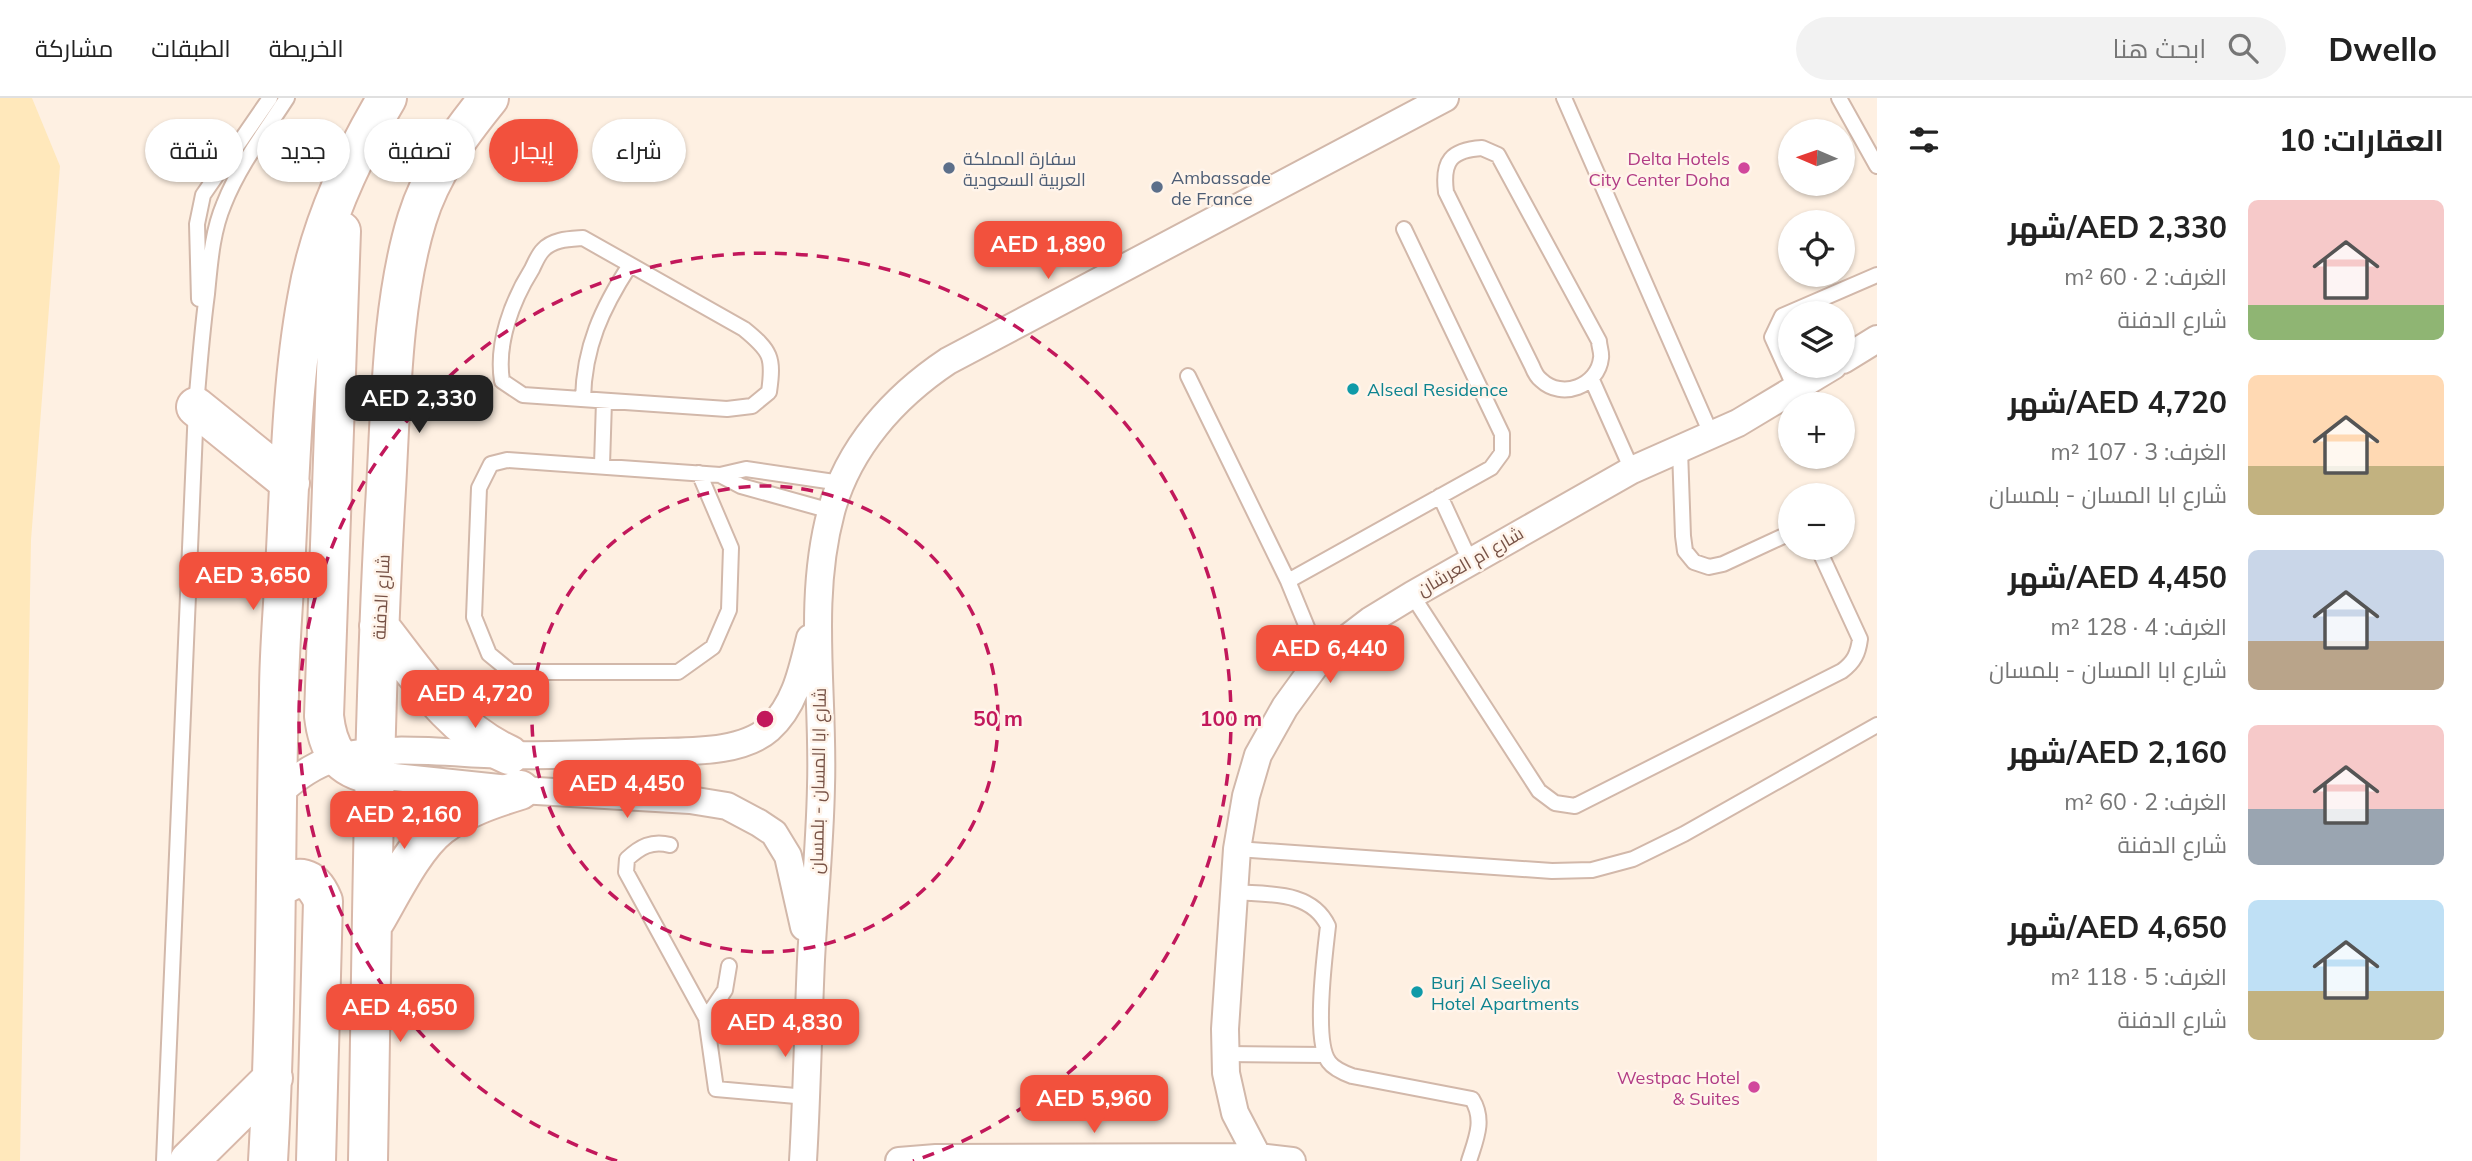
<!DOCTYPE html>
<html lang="ar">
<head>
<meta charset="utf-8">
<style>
  body { margin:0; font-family:Mulish,Cairo,sans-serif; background:#f2f2f2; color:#222; direction:rtl; height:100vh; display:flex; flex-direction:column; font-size:26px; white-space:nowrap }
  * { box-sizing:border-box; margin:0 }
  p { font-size:23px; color:#767676 }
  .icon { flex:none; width:38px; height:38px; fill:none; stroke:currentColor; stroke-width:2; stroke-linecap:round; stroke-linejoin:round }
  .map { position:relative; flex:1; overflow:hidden; direction:ltr }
  .side { display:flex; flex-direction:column; background:#fff; width:595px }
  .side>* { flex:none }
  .hud { position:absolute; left:21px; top:21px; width:665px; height:63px; direction:rtl; display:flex; gap:14px }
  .needle { width:46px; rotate:272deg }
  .buttons { position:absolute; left:1778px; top:21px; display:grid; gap:14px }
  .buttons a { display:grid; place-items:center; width:77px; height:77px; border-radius:50%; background:#fff; box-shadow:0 2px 5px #0004; font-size:35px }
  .price { position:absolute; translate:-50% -60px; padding:0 16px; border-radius:14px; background:#f2513d; color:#fff; font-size:23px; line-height:46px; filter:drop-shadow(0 2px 4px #0008) }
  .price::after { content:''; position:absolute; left:50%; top:42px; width:21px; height:16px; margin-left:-10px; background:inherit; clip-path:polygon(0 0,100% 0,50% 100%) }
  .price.active { background:#222; color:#fff }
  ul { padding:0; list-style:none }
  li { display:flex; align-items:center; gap:21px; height:175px; padding:0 28px }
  li span { display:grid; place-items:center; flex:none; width:196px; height:140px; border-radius:10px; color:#555 }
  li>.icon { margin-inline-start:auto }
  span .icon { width:84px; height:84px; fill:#fffc; stroke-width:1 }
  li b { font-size:30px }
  h2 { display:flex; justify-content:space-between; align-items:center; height:84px; padding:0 28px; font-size:30px }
  .pill { padding:0 24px; border-radius:32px; background:#fff; box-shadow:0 2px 5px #0004; font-size:24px; line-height:63px }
  .pill.active { background:#f2513d; color:#fff }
  header { display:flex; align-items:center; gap:42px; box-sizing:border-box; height:98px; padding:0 35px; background:#fff; border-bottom:2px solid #e0e0e0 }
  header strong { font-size:33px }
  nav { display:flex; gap:38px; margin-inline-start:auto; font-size:24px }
  .search { width:490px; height:63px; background:#f2f2f2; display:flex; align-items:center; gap:18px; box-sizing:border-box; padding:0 24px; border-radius:38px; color:#767676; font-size:26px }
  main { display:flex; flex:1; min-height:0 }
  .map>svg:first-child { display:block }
  .sand { fill:#ffe8bb }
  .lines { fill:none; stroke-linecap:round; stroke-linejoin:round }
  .lane-casing { stroke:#d2b8aa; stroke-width:18 }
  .street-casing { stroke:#d2b8aa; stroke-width:30 }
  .secondary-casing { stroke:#d8b8a9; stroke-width:42 }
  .lane { stroke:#fff; stroke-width:14 }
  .street { stroke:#fff; stroke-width:26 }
  .secondary { stroke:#fff; stroke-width:38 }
  .ring { fill:none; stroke:#c2185b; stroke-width:3.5; stroke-dasharray:12 9 }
  .service-dot { fill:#5c6f8a; stroke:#fff4ea; stroke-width:2.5 }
  .hotel-dot { fill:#d1479c; stroke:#fff4ea; stroke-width:2.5 }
  .culture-dot { fill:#0f9aa8; stroke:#fff4ea; stroke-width:2.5 }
  .labels { text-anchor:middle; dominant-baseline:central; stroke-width:5; stroke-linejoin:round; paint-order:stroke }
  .service-label { font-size:18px; fill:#4e5e75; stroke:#fff4ea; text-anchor:start }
  .hotel-label { font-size:18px; fill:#b23c85; stroke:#fff4ea; text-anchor:end }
  .culture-label { font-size:18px; fill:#0d838f; stroke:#fff4ea; text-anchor:start }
  .street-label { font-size:18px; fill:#775246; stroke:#fff4ea }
  .centre { fill:#c2185b; stroke:#fff4ea; stroke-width:3.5 }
  .ring-label { font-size:21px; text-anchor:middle; font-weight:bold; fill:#c2185b; stroke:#fff4ea; stroke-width:5; stroke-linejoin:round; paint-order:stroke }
</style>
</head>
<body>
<header>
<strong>Dwello</strong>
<div class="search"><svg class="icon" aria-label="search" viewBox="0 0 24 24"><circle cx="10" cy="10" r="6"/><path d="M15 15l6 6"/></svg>ابحث هنا</div>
<nav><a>الخريطة</a><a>الطبقات</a><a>مشاركة</a></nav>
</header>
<main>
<section class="side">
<h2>العقارات: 10<svg class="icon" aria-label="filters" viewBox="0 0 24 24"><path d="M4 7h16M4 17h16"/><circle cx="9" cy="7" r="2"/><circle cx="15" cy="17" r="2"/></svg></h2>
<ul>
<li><span style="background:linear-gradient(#f6c9c9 75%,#8fb573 0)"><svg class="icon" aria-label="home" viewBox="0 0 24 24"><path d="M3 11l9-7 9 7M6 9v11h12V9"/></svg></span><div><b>AED 2,330/شهر</b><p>الغرف: 2 · 60 m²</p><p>شارع الدفنة</p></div></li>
<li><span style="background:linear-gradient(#ffd9b3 65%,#c2b280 0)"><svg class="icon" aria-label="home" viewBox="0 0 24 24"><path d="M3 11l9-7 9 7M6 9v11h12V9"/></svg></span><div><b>AED 4,720/شهر</b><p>الغرف: 3 · 107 m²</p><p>شارع ابا المسان - بلمسان</p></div></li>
<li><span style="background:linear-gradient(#c9d6e8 65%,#b9a48a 0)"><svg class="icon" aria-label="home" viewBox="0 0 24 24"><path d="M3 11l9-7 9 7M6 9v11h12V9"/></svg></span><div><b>AED 4,450/شهر</b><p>الغرف: 4 · 128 m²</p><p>شارع ابا المسان - بلمسان</p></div></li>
<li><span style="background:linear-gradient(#f6c9c9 60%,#9aa5b1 0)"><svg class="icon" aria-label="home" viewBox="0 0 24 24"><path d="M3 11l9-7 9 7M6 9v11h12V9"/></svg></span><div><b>AED 2,160/شهر</b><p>الغرف: 2 · 60 m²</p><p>شارع الدفنة</p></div></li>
<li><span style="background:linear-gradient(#bfe0f5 65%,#c2b280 0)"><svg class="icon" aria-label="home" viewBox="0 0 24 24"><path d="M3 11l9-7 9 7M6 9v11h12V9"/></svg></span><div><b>AED 4,650/شهر</b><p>الغرف: 5 · 118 m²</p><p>شارع الدفنة</p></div></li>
</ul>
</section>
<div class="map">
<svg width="1877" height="1063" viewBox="0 0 1877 1063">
  <rect width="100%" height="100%" fill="#fef0e2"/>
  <path class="sand" d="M0 0H32L60 68 31 442 20 1063H0Z"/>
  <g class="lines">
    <defs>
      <path id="lane" d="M1564 0 1712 338
        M1839 0 1877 68
        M1482 50 1498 57 1599 243C1599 248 1602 255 1601 260 1598 288 1562 302 1541 282 1537 279 1534 273 1532 268L1446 94C1442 63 1451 52 1482 50Z
        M583 140 744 231C771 253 774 259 769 294L752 308 727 311 523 297 502 283C496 245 512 203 532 171 535 165 538 157 543 152 553 141 570 141 583 140Z
        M199 201 197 126 203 97 270 0
        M1188 278 1288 483 1320 561
        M1592 282 1632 372
        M1795 290 1772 239 1782 218 1877 177
        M583 301C584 249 602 210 630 167
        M1680 352 1683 438 1685 453 1694 464 1709 469 1723 466 1790 435
        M602 367 604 303
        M699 375 731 450 729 512 713 549 678 574H511L489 556 474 519 479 390 491 366 507 362 720 377 746 371 841 385
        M720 377 741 388 831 413
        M1440 398 1470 463
        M1288 483 1491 370 1502 355V336L1404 131
        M1412 497 1539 693 1555 705 1575 708 1842 573C1854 564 1858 556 1860 541L1818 450
        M670 747C652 742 640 749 627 761L626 774 706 920 716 991 807 999
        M1237 751 1552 773 1592 772 1633 761 1684 736 1877 627
        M1234 794C1268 797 1311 792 1328 828 1325 855 1313 943 1329 964 1334 971 1344 975 1352 978L1472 1001C1485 1022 1476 1041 1469 1063
        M706 920 725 892 729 868
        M1226 956 1325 957
        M164 1063 196 309C199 271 202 233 207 196 210 166 212 134 224 106 239 68 265 34 287 0"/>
      <path id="street" d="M1843 262 1877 241
        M375 677 520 692 690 702 727 708 759 725 774 735 788 758 804 829
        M278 696C295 680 313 667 336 660 383 646 457 656 507 657 558 658 610 655 661 654 694 653 743 654 769 631 795 608 802 573 810 540
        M1258 1059 1235 1015 1226 975 1225 931 1237 751 1246 698 1258 657 1285 609 1320 561 1371 522 1412 497 1632 372 1738 325 1833 268
        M803 1063C807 996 808 929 811 862 814 804 820 746 821 688 824 597 807 503 831 414 848 350 894 299 948 263L1445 0
        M899 1063 936 1060 1258 1059 1292 1063"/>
      <path id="secondary" d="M341 133 324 618C328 653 340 671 375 677
        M196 309 290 385
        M379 528C417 576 451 631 509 657
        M277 792C298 774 313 778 323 803L316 1063
        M375 823C392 794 414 748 440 728 464 710 491 701 520 692
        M189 1063 273 980
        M268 1063C277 907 275 752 279 596 279 554 283 513 285 471 290 383 291 288 307 201 319 129 350 62 387 0
        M368 1063C372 845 373 626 385 408 391 316 390 209 417 121 431 75 459 37 489 0"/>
    </defs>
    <use href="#lane" class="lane-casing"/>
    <use href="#street" class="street-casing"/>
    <use href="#secondary" class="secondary-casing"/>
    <use href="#lane" class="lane"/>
    <use href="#street" class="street"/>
    <use href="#secondary" class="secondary"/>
  </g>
  <g class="ring">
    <circle cx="765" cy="621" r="233"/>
    <path d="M617 1063A466 466 0 1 1 913 1063"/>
  </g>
  <g class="service-dot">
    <circle cx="949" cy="70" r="7"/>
    <circle cx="1157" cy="89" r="7"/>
  </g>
  <g class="hotel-dot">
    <circle cx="1744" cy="70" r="7"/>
    <circle cx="1754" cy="989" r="7"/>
  </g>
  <g class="culture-dot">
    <circle cx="1353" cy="291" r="7"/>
    <circle cx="1417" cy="894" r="7"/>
  </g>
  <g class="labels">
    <g class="service-label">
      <text x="963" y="60">سفارة المملكة<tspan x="963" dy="21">العربية السعودية</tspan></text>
      <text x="1171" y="79">Ambassade<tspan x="1171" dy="21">de France</tspan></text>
    </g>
    <g class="hotel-label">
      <text x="1730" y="60">Delta Hotels<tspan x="1730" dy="21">City Center Doha</tspan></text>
      <text x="1740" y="979">Westpac Hotel<tspan x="1740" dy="21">&amp; Suites</tspan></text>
    </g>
    <g class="culture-label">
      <text x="1367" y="291">Alseal Residence</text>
      <text x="1431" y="884">Burj Al Seeliya<tspan x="1431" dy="21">Hotel Apartments</tspan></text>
    </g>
    <g class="street-label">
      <text transform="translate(1470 463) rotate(-30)">شارع ام العرشان</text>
      <text transform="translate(381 499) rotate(-87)">شارع الدفنة</text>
      <text transform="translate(818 683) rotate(-89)">شارع ابا المسان - بلمسان</text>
    </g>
  </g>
  <circle cx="765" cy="621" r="10" class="centre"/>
  <g class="ring-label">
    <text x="998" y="628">50 m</text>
    <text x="1231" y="628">100 m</text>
  </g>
</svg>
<div class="buttons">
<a><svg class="needle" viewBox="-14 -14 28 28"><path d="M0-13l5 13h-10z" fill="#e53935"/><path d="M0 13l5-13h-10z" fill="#767676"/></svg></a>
<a><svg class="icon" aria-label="locate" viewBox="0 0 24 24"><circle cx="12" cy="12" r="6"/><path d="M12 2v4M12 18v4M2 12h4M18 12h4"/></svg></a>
<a><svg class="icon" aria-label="layers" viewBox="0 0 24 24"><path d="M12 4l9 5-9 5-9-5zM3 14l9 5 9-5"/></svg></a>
<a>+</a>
<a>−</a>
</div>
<b class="price" style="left:1048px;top:183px">AED 1,890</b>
<b class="price active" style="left:419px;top:337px">AED 2,330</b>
<b class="price" style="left:253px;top:514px">AED 3,650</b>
<b class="price" style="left:1330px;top:587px">AED 6,440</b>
<b class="price" style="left:475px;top:632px">AED 4,720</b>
<b class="price" style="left:627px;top:722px">AED 4,450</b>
<b class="price" style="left:404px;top:753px">AED 2,160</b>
<b class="price" style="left:400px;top:946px">AED 4,650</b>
<b class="price" style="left:785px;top:961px">AED 4,830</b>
<b class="price" style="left:1094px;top:1037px">AED 5,960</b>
<div class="hud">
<a class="pill">شراء</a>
<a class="pill active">إيجار</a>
<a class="pill">تصفية</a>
<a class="pill">جديد</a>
<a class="pill">شقة</a>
</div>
</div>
</main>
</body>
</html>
